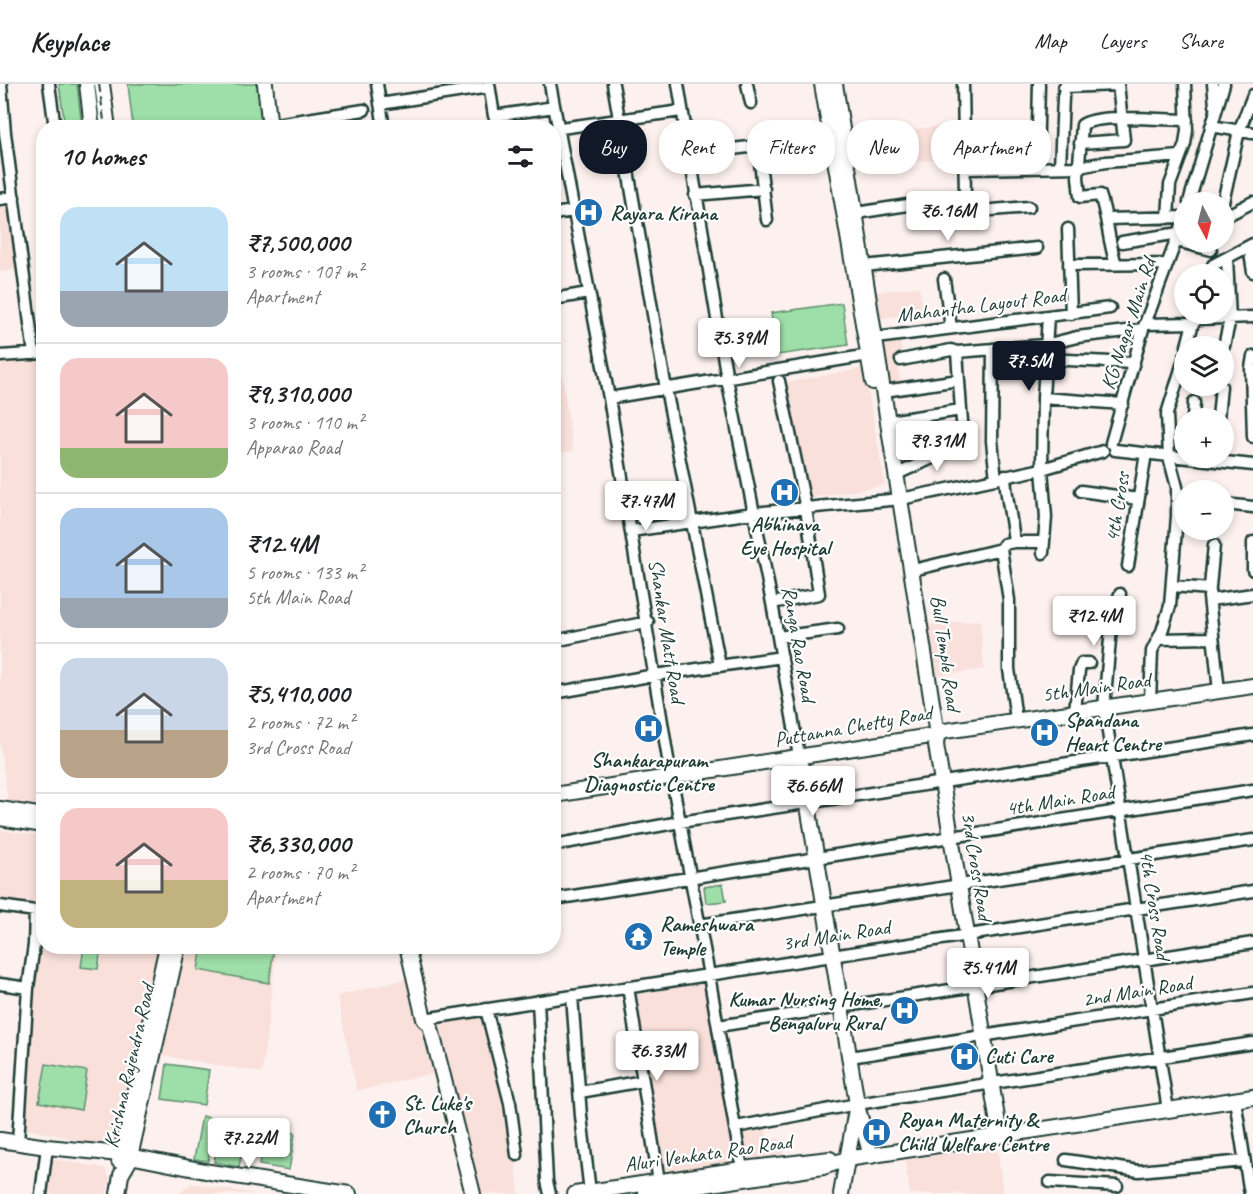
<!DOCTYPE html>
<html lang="en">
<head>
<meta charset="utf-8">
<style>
  body { margin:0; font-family:Caveat,sans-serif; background:#f2f2f2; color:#202124; height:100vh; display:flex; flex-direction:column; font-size:22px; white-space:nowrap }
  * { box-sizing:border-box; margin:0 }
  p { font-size:20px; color:#757577 }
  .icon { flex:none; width:33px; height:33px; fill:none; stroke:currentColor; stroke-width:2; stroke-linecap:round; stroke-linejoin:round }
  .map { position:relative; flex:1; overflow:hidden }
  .side { position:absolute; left:36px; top:36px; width:525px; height:834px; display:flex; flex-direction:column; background:#fff; border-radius:24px; box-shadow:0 3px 9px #0003 }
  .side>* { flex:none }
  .guide { position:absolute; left:579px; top:36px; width:570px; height:54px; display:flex; gap:12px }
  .needle { width:39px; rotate:173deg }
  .fabs { position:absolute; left:1174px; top:108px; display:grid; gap:12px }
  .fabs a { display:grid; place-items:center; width:60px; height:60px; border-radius:50%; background:#fff; box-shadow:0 3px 9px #0003; font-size:30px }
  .price { position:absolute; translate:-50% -51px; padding:0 14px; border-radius:6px; background:#fff; color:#222; font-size:20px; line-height:39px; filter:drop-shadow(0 2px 3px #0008) }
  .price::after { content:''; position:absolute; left:50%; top:36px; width:18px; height:14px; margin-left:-9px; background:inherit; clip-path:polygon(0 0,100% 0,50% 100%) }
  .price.active { background:#111827; color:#fff }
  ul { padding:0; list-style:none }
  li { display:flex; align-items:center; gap:18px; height:150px; padding:0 24px }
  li+li { border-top:2px solid #e0e0e0 }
  li span { display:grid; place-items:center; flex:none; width:168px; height:120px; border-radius:18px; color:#555 }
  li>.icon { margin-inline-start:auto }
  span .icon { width:72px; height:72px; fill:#fffc; stroke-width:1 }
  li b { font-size:26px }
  h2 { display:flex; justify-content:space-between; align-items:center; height:72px; padding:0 24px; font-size:26px }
  .chip { padding:0 21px; border-radius:24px; background:#fff; box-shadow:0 3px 9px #0003; font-size:21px; line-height:54px }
  .chip.active { background:#111827; color:#fff }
  header { display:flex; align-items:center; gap:36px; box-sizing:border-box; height:84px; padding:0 30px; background:#fff; border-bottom:2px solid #e0e0e0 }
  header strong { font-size:28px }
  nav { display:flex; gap:33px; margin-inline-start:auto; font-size:21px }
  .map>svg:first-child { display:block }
  .built { fill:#f9e0da }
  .green { fill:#9edea8; stroke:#5e8e6e; stroke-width:1.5 }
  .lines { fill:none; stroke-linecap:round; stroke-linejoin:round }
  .minor-casing { stroke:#1f3d34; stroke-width:15 }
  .major-casing { stroke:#1f3d34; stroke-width:18 }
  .minor { stroke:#fff; stroke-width:10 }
  .major { stroke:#fff; stroke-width:14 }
  .rail { stroke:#1f3d34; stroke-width:2; stroke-dasharray:9 4.5; stroke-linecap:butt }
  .labels { text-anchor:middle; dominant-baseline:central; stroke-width:4.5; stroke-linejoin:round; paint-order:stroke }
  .poi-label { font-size:21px; font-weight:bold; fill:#1f3d34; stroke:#fff; text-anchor:start }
  .street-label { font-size:21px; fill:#1f3d34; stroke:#fff }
</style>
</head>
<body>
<header>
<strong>Keyplace</strong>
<nav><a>Map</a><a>Layers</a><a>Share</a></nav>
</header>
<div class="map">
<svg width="1253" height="1110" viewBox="0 0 1253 1110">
  <rect width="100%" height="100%" fill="#fcf1ee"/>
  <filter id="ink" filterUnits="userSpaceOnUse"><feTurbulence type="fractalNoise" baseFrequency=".0167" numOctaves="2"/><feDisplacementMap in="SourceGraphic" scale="12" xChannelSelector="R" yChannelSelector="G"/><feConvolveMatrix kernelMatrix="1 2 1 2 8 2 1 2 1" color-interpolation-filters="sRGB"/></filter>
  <g filter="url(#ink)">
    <path class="built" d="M956 40 960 72 860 85 856 53Z
      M11 119 19 185 0 188V121Z
      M919 203 924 229 880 234 876 208Z
      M900 254 902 275 898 276 901 302 889 303 884 256Z
      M558 263 573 367 554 369V264Z
      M43 277V727L9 722 0 660V278Z
      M864 284 885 401 807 415 784 299Z
      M980 536 984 585 935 592 927 541Z
      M0 746 43 752 44 862 158 863 120 1041 110 1056 94 1059 21 1044 42 824 0 818Z
      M184 863H277L262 989 161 971Z
      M406 895 434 989 357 1007 337 912Z
      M706 899 735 1079 661 1091 632 911Z
      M486 931 509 1019 519 1110H480L438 940Z
      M765 1040 768 1056 780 1054 783 1071 748 1077 742 1043Z
      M997 1062 1003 1110H910L905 1076Z
      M48 1074 104 1084 110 1094 106 1110H43Z
      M191 1099 256 1110H181L183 1106Z"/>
    <path class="green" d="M59 0H77L82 43H65Z
      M128 0H260L266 43H133Z
      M842 219 848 261 777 271 771 229Z
      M723 800 726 817 706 819 704 803Z
      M202 862 274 863 269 899 198 886Z
      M84 863H101L98 885 81 883Z
      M46 980 87 987 81 1026 39 1018Z
      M167 980 209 986 204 1021 162 1015Z
      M202 1032 216 1035 208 1077 194 1075Z
      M222 1036 247 1040 239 1083 214 1078Z
      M267 1043 295 1049 289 1086 259 1081Z"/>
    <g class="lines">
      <defs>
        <path id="minor" d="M1 0 5 49 34 270
          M49 0 55 44
          M377 0 384 44
          M489 0 494 32 554 23
          M550 0 609 314 668 675 709 891 742 1085
          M613 0 666 305 720 582
          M678 0 727 295 772 519 798 666
          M747 0 751 19
          M963 0 965 112 968 128 1029 123
          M1213 0 1215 21
          M1064 3 1118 1
          M380 20 489 3
          M270 41 364 26
          M1211 42 1253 49
          M554 45 681 27
          M1080 59 1124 56 1118 0
          M688 70 758 62 767 136
          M1037 82 1039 0
          M1060 83 1063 13 1066 0
          M965 85 1079 83 1106 78 1180 72
          M695 111 764 105
          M0 115 14 113
          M1189 118 1224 0
          M1223 118 1239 47 1253 11
          M554 130 573 127
          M850 130 965 112
          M1224 133 1253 118
          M1168 134 1170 101 1185 60 1187 46 1185 0
          M1107 135 1185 133
          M1068 145 1071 230
          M1176 157 1211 166
          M1122 158 1179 149
          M1249 162 1253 188
          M1116 180C1108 157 1108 134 1100 111L1080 113 1078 93 1082 41C1099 29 1163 36 1187 36
          M1069 181 1167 180
          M864 182 1037 164
          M1210 190 1213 181 1253 160
          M944 195 951 244
          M554 215 588 209
          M1147 240 1193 239 1198 235 1253 233
          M876 254 1110 224
          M1187 262 1193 239
          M1224 262 1230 235 1227 174
          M993 265 992 357 996 395
          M0 272 44 269
          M1253 272 1251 284 1253 353
          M1045 275 1134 279
          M901 276 951 266 957 268 1045 261 1077 253 1143 245
          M884 307 959 296
          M609 314 875 270
          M1043 314 1123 320
          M1193 334 1194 318
          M1218 334 1221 302
          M889 337 961 326 957 268
          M1111 359 1143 245 1185 133
          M1115 366 1253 381
          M897 390 964 360 961 326
          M1005 392C1006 414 1012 435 1014 458L1004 460 1001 465 1009 516V585L1016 635
          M1081 407 1138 415
          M1224 420 1253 423
          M631 447 753 429 901 415 1042 385 1103 367
          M1014 458H1044
          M1253 458V486
          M1214 461 1209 513 1219 607
          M1043 469 1046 433 1042 385 1043 314 1048 232
          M1128 482 1146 369
          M913 486 1001 465
          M1172 502 1210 505
          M1120 510 1112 533 1104 623 1168 1026
          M1210 516 1253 510
          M772 519 819 510 806 425 779 297
          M778 553 838 545
          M1158 555 1212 554
          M554 557 648 538
          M554 609 655 591 782 573
          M1150 616 1152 567 1162 547 1170 522 1177 432V403L1169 373 1167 330 1185 272
          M1075 627 1079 586 1082 579H1089
          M554 761 680 738 1253 651
          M554 815 1253 706
          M0 822 35 827 34 861 28 904 18 1058
          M699 841 1253 756
          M0 900 28 904
          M628 903 660 1104
          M572 912 581 1032 590 1108
          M538 917 547 1097 550 1110
          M486 925 510 1019 517 1071
          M424 935 1253 807
          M718 942 1253 859
          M850 973 1253 909
          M580 1008 643 997
          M1235 1016 1250 1110
          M736 1043 857 1020 1253 959
          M1066 1076 1139 1087 1244 1077
          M1050 1098 1117 1102
          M41 1110 47 1063"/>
        <path id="major" d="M87 0 92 44
          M102 0 108 44
          M265 0 270 44
          M822 0 873 298
          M835 0 937 651 936 661 1000 1052
          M800 673 857 1020 841 1110
          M554 711 937 651 945 647 1253 602
          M0 725 44 732
          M0 734 44 741
          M407 862 424 935 430 941 473 1110
          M858 1025 871 1072
          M0 1056 47 1063 120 1070 210 1088 349 1110
          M119 1077 167 862
          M118 1110 121 1091 129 1077 178 862
          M575 1110 742 1085 830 1075
          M646 1110 823 1083 847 1075 1253 1013"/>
      </defs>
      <use href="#minor" class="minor-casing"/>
      <use href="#major" class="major-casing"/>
      <use href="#minor" class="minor"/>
      <use href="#major" class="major"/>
      <path class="rail" d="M99 0 105 44"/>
    </g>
  </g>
  <defs>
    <symbol id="hospital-disc" viewBox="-11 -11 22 22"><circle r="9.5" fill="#1f6fb2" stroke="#fff"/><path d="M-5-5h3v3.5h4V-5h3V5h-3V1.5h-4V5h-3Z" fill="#fff"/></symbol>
    <symbol id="temple-disc" viewBox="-11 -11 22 22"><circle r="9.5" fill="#1f6fb2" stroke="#fff"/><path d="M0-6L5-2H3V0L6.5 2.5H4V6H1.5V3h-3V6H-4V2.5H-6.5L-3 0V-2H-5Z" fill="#fff"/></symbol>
    <symbol id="church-disc" viewBox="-11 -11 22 22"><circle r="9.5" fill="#1f6fb2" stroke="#fff"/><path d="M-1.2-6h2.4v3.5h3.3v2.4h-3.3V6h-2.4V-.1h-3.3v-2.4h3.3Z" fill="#fff"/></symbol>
  </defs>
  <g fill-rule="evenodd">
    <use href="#hospital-disc" x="572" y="112" width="33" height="33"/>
    <use href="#hospital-disc" x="768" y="392" width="33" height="33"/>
    <use href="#hospital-disc" x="632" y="628" width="33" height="33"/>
    <use href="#hospital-disc" x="1028" y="632" width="33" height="33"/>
    <use href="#temple-disc" x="622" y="836" width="33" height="33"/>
    <use href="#hospital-disc" x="888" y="910" width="33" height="33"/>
    <use href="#hospital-disc" x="948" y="956" width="33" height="33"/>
    <use href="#church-disc" x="366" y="1014" width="33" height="33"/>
    <use href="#hospital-disc" x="860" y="1032" width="33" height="33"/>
  </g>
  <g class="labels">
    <g class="poi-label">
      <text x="610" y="129">Rayara Kirana</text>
      <text x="785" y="440" text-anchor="middle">Abhinava<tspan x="785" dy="24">Eye Hospital</tspan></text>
      <text x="1065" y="636">Spandana<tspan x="1065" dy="24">Heart Centre</tspan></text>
      <text x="649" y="676" text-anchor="middle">Shankarapuram<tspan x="649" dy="24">Diagnostic Centre</tspan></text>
      <text x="660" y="840">Rameshwara<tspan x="660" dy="24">Temple</tspan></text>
      <text x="883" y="915" text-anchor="end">Kumar Nursing Home,<tspan x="883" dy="24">Bengaluru Rural</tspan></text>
      <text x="985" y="972">Cuti Care</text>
      <text x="403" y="1019">St. Luke's<tspan x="403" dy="24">Church</tspan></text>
      <text x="898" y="1036">Royan Maternity &amp;<tspan x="898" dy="24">Child Welfare Centre</tspan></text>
    </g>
    <g class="street-label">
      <text transform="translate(981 221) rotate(-7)">Mahantha Layout Road</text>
      <text transform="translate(1128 240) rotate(-72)">KG Nagar Main Rd</text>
      <text transform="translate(1117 423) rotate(-81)">4th Cross</text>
      <text transform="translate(667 547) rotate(81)">Shankar Matt Road</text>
      <text transform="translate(799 560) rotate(80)">Ranga Rao Road</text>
      <text transform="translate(946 569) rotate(82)">Bull Temple Road</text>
      <text transform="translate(1096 603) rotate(-8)">5th Main Road</text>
      <text transform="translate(853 642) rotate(-10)">Puttanna Chetty Road</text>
      <text transform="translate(1060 716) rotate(-9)">4th Main Road</text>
      <text transform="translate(977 782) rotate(81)">3rd Cross Road</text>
      <text transform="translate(1155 821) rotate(81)">4th Cross Road</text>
      <text transform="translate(836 851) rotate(-9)">3rd Main Road</text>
      <text transform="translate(1137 907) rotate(-9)">2nd Main Road</text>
      <text transform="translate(129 982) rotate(-77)">Krishna Rajendra Road</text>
      <text transform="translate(708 1069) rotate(-8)">Aluri Venkata Rao Road</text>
    </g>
  </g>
</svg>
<div class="fabs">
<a><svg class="needle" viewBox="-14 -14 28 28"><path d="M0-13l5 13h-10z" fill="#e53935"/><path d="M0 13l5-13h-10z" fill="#757577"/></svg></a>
<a><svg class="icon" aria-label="locate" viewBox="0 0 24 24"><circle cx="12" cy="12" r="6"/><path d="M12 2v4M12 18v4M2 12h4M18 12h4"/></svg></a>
<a><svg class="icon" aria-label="layers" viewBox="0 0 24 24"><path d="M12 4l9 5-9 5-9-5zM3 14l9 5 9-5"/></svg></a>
<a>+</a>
<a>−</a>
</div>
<b class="price" style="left:948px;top:158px">₹6.16M</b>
<b class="price" style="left:739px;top:285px">₹5.39M</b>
<b class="price active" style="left:1029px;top:308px">₹7.5M</b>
<b class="price" style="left:937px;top:388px">₹9.31M</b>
<b class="price" style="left:646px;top:448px">₹7.47M</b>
<b class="price" style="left:1094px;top:563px">₹12.4M</b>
<b class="price" style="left:813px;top:733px">₹6.66M</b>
<b class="price" style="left:988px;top:915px">₹5.41M</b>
<b class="price" style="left:657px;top:998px">₹6.33M</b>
<b class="price" style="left:249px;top:1085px">₹7.22M</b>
<div class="guide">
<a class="chip active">Buy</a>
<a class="chip">Rent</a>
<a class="chip">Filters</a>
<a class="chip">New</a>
<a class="chip">Apartment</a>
</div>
<section class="side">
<h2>10 homes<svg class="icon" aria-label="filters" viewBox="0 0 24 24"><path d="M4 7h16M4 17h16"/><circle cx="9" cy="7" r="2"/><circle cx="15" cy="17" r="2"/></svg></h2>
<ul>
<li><span style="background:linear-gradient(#bfe0f5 70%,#9aa5b1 0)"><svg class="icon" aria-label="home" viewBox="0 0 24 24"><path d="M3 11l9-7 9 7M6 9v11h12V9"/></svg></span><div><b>₹7,500,000</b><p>3 rooms · 107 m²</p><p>Apartment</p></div></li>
<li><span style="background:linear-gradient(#f6c9c9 75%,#8fb573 0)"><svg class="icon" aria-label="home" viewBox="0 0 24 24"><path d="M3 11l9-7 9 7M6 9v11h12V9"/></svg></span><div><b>₹9,310,000</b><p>3 rooms · 110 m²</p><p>Apparao Road</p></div></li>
<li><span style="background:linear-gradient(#a9c7e8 75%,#9aa5b1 0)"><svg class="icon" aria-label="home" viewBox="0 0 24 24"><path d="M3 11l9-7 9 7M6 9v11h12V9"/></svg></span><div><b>₹12.4M</b><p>5 rooms · 133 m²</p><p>5th Main Road</p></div></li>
<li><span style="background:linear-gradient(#c9d6e8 60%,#b9a48a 0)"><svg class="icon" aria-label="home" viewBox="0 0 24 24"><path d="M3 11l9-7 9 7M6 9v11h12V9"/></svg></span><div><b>₹5,410,000</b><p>2 rooms · 72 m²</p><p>3rd Cross Road</p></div></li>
<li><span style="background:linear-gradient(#f6c9c9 60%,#c2b280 0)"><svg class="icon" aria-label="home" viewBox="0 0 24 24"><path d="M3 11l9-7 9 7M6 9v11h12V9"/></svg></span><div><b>₹6,330,000</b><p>2 rooms · 70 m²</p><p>Apartment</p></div></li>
</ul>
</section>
</div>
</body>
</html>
